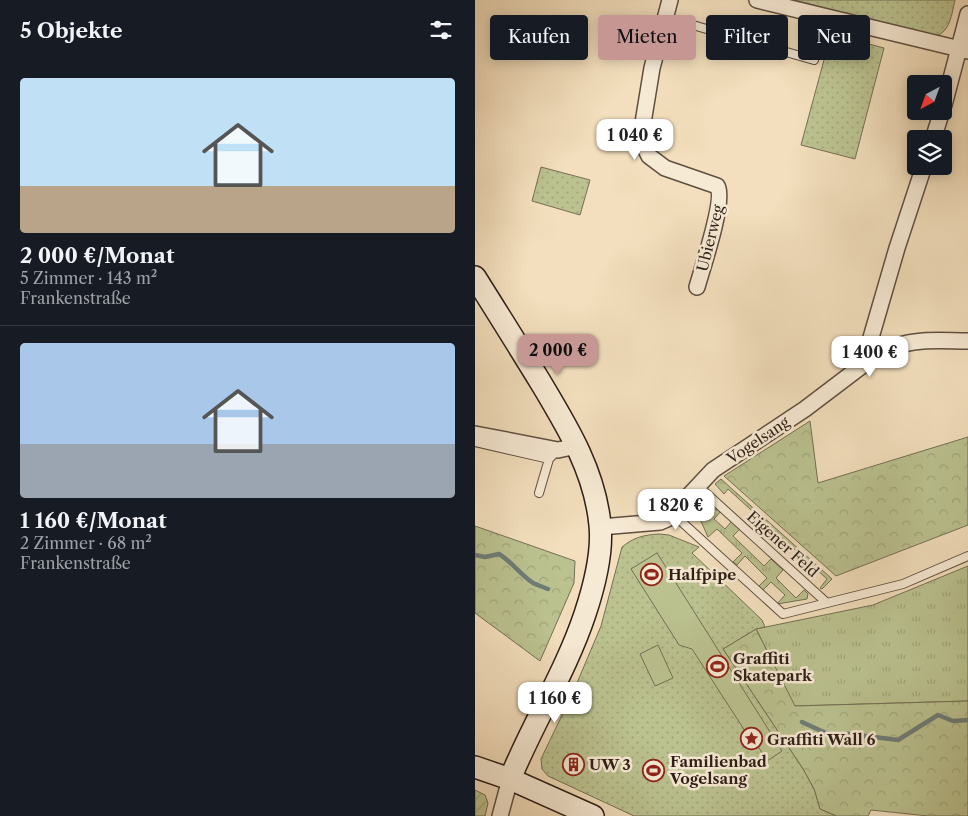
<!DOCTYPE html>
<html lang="de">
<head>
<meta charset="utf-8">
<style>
  body { margin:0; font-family:"Libre Caslon Text",serif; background:#20242c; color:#f1f3f6; height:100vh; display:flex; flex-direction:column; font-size:19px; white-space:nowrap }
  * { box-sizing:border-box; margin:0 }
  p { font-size:16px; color:#9ea1a6 }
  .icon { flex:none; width:28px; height:28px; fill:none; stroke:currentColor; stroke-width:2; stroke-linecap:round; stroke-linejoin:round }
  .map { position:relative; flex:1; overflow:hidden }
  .sheet { display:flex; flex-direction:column; background:#171b24; width:475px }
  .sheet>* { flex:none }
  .banner { position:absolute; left:15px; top:15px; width:402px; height:45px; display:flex; gap:10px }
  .needle { width:32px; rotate:221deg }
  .buttons { position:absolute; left:432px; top:75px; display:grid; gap:10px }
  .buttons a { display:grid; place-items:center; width:45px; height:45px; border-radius:5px; background:#171b24; box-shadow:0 2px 12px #0003; font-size:25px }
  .price { position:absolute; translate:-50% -42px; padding:0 11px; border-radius:10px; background:#fff; color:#222; font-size:16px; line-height:32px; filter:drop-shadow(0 1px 2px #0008) }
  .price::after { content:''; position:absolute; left:50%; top:30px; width:15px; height:11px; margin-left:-8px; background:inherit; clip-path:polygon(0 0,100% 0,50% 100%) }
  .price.active { background:#c59692; color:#111 }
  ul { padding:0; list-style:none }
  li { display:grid; align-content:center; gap:10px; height:265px; padding:0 20px }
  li+li { border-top:1px solid #363941 }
  li span { display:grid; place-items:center; height:155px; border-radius:5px; color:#555 }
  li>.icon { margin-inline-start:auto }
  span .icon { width:90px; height:90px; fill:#fffc; stroke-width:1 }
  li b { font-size:21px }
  h2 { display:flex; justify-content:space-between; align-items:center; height:60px; padding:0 20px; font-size:21px }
  .tag { padding:0 18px; border-radius:5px; background:#171b24; box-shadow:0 2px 12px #0003; font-size:18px; line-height:45px }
  .tag.active { background:#c59692; color:#111 }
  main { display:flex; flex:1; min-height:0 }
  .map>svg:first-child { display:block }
  .grass { fill:url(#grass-tufts); stroke:#747054 }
  .forest { fill:url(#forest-crowns); stroke:#747054 }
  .park { fill:url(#park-dots); stroke:#747054 }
  .garden { fill:url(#garden-furrows); stroke:#747054 }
  .pitch { fill:#bbc290; stroke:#747054 }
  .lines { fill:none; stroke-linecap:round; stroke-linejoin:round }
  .stream { stroke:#6f7d76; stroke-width:4.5 }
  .lane-casing { stroke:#5f4f41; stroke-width:10 }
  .street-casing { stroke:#5f4f41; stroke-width:18 }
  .secondary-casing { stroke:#2e1f18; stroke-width:24 }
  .lane { stroke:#f7ead4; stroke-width:8 }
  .street { stroke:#f7ead4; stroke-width:15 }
  .secondary { stroke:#f7ead4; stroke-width:21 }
  .labels { text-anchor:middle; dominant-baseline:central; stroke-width:5; stroke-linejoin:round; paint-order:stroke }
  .street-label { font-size:15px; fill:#2e1f18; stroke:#f7ead4 }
  .poi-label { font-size:15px; font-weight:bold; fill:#2e1f18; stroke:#f7ead4; text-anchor:start }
</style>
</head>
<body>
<main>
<section class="sheet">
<h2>5 Objekte<svg class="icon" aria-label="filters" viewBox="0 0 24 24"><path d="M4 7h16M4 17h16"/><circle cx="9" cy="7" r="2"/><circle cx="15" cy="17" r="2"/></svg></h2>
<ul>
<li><span style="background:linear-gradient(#bfe0f5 70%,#b9a48a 0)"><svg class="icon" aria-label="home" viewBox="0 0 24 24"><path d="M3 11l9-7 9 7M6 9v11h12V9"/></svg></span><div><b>2 000 €/Monat</b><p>5 Zimmer · 143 m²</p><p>Frankenstraße</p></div></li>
<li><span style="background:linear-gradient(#a9c7e8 65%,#9aa5b1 0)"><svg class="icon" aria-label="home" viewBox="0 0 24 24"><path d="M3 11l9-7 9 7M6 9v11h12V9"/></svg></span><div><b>1 160 €/Monat</b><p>2 Zimmer · 68 m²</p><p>Frankenstraße</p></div></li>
</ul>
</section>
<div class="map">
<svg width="493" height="816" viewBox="0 0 493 816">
  <defs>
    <pattern id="grass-tufts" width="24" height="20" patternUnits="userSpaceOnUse" patternTransform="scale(1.25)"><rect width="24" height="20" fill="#bbc290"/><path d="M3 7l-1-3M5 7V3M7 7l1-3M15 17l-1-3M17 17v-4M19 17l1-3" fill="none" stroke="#a1a67b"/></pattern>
    <pattern id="forest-crowns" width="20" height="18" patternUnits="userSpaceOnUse" patternTransform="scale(1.25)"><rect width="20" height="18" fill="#bbc290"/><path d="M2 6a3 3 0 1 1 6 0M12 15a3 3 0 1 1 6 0" fill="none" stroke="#a1a67b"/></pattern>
    <pattern id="park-dots" width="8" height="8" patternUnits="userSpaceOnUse" patternTransform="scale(1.25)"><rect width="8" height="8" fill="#bbc290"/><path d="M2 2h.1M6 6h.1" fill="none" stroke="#a1a67b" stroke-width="1.8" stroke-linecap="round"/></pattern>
    <pattern id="garden-furrows" width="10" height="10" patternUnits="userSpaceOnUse" patternTransform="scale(1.25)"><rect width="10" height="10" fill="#bbc290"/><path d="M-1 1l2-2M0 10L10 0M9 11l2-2" fill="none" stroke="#a1a67b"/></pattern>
  </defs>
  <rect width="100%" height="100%" fill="#f3dfbd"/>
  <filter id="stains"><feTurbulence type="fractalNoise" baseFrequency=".004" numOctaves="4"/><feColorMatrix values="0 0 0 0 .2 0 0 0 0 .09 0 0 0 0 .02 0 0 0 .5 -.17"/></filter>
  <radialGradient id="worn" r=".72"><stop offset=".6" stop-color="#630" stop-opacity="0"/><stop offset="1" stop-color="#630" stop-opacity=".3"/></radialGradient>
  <path class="grass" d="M246 479 357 579 347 589 345 588 352 579 253 489 249 494 240 484Z
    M223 504C231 505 239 511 247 510L239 519 250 529 257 521 265 529 258 536 289 566 296 559 308 570 301 578 321 598 329 590 333 594 332 599 302 604 310 595 296 582 288 590 284 586 292 578 270 556 262 565 258 562 267 553 242 529 233 537 225 519Z
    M493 566V701L319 706 281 629 398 605Z"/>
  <path class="forest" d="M335 421 343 483 493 437V525L361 576 249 476Z
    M0 526 100 561 99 583 65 661 0 613Z
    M281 629 320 706 493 701V816H453L396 810 393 816H361L345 809 339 789 328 769 248 649Z"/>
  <path class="park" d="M319 0H480C477 13 475 33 460 36Z
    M356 34 409 48 380 159 326 145Z
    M66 167 115 180 105 215 57 201Z
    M184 534 194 535 224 547 217 553 287 620 290 627 281 629 248 649 328 769 339 789 345 809 361 816H159L73 776 67 769 66 759 99 690 126 626 147 547C159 537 169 535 184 534Z"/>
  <path class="garden" d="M0 790 10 795 13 803 10 816H0Z"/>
  <path class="pitch" d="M182 553 307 751 292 761 273 730 270 731 217 649 204 645 156 569Z
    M183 645 198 678 180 686 165 654Z"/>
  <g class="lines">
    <path class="stream" d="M0 555 10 557 24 554C37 562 45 574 58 583 62 585 68 587 73 589
      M327 722 353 734H375L423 740 463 715 478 721 493 720"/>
    <defs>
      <path id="lane" d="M190 17 339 60
        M0 442 74 459 83 450
        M222 485 352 603
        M64 493 74 459
        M198 514 308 614 428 584 493 556"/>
      <path id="street" d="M195 0 177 68 166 135 168 144 174 156 190 168 242 186C251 198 227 269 222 287
        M282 0 493 51
        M469 105 493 14
        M458 139 467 111
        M388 365C398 359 408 352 419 347 442 338 469 341 493 341
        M0 434 83 450 102 446
        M126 527 185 522 192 519 238 470 330 409 388 365 422 248 449 166
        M25 816 35 779"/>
      <path id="secondary" d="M0 277C22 312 44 347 66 383 93 428 120 472 125 525 128 554 119 587 110 614 91 671 58 723 35 779
        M0 767 35 779 118 816"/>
    </defs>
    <use href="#lane" class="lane-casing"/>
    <use href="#street" class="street-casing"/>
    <use href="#secondary" class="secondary-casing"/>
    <use href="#lane" class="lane"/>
    <use href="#street" class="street"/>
    <use href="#secondary" class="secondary"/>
  </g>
  <defs>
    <symbol id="stadium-ring" viewBox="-11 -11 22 22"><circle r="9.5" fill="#f7ead4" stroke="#8f2418" stroke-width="1.5"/><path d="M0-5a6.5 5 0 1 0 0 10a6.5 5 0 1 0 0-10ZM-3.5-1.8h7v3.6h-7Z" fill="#8f2418"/></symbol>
    <symbol id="sight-ring" viewBox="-11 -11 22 22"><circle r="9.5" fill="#f7ead4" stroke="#8f2418" stroke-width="1.5"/><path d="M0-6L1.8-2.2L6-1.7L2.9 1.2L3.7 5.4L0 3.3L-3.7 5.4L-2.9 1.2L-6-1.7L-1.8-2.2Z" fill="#8f2418"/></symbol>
    <symbol id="building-ring" viewBox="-11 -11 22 22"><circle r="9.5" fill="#f7ead4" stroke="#8f2418" stroke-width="1.5"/><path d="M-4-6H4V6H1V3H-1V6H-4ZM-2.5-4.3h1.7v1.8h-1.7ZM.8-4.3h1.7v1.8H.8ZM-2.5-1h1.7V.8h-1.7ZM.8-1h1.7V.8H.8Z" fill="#8f2418"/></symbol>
  </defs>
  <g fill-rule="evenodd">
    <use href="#stadium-ring" x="164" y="562" width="25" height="25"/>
    <use href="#stadium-ring" x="230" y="654" width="25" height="25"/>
    <use href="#sight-ring" x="264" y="726" width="25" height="25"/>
    <use href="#building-ring" x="86" y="752" width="25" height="25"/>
    <use href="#stadium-ring" x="166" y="758" width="25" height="25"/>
  </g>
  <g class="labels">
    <g class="street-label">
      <text transform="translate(235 238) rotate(-76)">Ubierweg</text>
      <text transform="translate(283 440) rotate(-34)">Vogelsang</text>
      <text transform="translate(308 544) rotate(42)">Eigener Feld</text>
    </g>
    <g class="poi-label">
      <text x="193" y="574">Halfpipe</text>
      <text x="258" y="658">Graffiti<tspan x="258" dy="17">Skatepark</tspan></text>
      <text x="292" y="739">Graffiti Wall 6</text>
      <text x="195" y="761">Familienbad<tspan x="195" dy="17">Vogelsang</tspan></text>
      <text x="114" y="764">UW 3</text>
    </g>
  </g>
  <rect width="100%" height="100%" filter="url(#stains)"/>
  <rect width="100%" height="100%" fill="url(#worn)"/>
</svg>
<div class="buttons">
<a><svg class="needle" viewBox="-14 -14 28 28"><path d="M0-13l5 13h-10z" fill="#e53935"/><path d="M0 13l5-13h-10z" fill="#9ea1a6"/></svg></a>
<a><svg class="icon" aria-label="layers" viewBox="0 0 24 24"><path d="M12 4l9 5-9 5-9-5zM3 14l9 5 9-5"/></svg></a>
</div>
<b class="price" style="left:160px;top:161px">1 040 €</b>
<b class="price active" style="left:83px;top:376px">2 000 €</b>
<b class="price" style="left:395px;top:378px">1 400 €</b>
<b class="price" style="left:201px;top:531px">1 820 €</b>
<b class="price" style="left:80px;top:724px">1 160 €</b>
<div class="banner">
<a class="tag">Kaufen</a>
<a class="tag active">Mieten</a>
<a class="tag">Filter</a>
<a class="tag">Neu</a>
</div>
</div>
</main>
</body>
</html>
